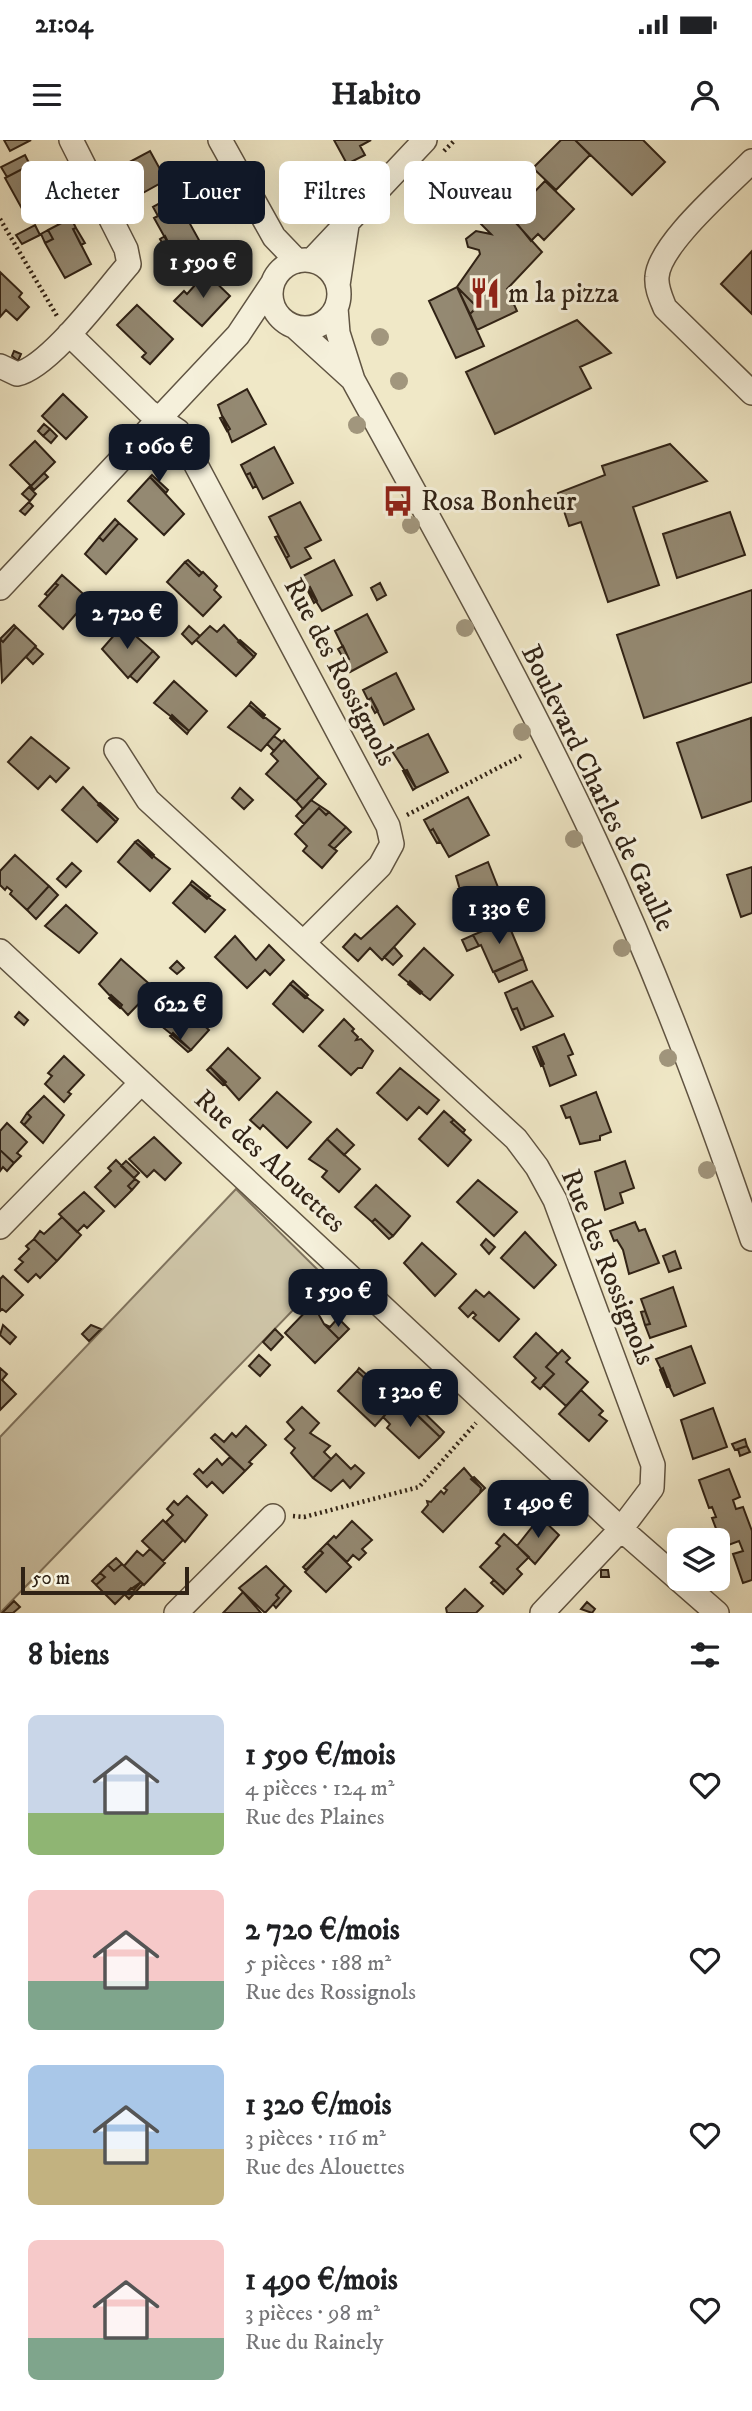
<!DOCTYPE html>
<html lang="fr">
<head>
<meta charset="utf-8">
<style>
  body { margin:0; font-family:"IM FELL DW Pica",serif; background:#f6f6f6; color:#202124; height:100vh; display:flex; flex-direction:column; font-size:26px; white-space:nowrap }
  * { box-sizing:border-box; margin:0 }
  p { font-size:23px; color:#757577 }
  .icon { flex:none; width:38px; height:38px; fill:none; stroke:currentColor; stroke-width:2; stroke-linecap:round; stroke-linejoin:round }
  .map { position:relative; height:1473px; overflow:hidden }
  .side { display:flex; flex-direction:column; background:#fff; flex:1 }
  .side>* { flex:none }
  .top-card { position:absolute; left:21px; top:21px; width:710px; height:63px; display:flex; gap:14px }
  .fabs { position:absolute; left:667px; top:1388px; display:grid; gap:14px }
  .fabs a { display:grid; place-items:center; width:63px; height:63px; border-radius:10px; background:#fff; box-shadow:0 7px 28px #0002; font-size:35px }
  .scale { position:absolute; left:21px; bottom:18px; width:168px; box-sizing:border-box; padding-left:7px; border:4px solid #302215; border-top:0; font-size:19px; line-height:24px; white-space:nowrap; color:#302215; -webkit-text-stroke:5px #f5f0db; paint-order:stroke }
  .price { position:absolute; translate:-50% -60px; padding:0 16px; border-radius:14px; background:#111827; color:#fff; font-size:23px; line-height:46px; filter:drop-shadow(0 2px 4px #0008) }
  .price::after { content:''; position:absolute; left:50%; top:42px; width:21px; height:16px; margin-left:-10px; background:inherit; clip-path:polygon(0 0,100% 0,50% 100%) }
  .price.on { background:#222; color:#fff }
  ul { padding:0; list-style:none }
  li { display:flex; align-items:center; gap:21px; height:175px; padding:0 28px }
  li span { display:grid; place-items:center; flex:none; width:196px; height:140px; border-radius:10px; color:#555 }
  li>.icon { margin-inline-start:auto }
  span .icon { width:84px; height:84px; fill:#fffc; stroke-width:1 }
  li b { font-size:30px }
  h2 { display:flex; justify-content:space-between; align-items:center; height:84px; padding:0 28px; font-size:30px }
  .chip { padding:0 24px; border-radius:10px; background:#fff; box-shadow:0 7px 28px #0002; font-size:24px; line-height:63px }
  .chip.on { background:#111827; color:#fff }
  .status { display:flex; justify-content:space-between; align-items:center; height:49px; padding:0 35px; background:#fff; direction:ltr }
  .status svg { height:19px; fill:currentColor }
  header { display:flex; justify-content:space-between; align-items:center; height:91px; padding:0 28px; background:#fff; font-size:32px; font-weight:800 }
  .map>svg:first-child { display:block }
  .green { fill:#cfc6a9; stroke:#80745f; stroke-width:2 }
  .building { fill:#948972; stroke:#302215; stroke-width:2 }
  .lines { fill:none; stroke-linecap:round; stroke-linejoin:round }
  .minor-casing { stroke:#605442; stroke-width:26 }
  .path { stroke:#302215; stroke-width:4.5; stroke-dasharray:2 3.5; stroke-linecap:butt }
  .minor { stroke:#f5f0db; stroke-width:23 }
  .tree { fill:#a1967d }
  .labels { text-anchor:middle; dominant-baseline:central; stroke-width:6; stroke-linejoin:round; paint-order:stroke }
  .poi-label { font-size:28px; fill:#302215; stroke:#f5f0db; text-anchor:start }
  .street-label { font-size:28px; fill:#302215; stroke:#f5f0db }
</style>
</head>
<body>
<div class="status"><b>21:04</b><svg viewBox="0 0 49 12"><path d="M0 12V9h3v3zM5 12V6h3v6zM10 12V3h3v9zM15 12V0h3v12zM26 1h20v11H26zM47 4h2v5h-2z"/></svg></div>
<header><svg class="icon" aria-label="menu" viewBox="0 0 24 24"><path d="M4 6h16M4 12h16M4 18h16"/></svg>Habito<svg class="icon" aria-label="person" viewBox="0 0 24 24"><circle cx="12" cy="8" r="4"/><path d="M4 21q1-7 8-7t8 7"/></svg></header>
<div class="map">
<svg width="752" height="1473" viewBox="0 0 752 1473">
  <rect width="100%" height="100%" fill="#f0e8c7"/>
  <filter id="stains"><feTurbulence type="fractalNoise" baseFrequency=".00286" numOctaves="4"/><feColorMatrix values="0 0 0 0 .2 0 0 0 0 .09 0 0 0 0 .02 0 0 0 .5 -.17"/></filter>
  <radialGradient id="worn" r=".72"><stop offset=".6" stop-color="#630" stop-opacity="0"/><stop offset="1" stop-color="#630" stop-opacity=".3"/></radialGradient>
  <path class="green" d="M236 1049 325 1137 0 1473V1297Z"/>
  <path class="building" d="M4 0H31L10 11Z
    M334 0H371L360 6 365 15 347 24Z
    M561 0H575L590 15 556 50 533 28Z
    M575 0H643L665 22 632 55Z
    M150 11 166 40 141 54 124 25Z
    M25 15 30 25 7 37 1 27Z
    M32 24 55 61 26 76 5 38Z
    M545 41 574 69 544 100 538 94 531 101 511 76Z
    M171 57 175 66 179 64 199 100 174 114 154 78 158 76 153 67Z
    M497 62 542 112 507 149 517 171 477 190 470 174 477 167 457 147 480 114 479 110 468 107 466 99 476 91 491 94 478 81Z
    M71 78 76 88 73 89 91 124 65 138 45 103 53 99 48 90Z
    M35 85 40 95 22 104 16 95Z
    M76 88 85 103 81 105 73 89Z
    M48 90 53 99 45 103 41 94Z
    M165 96 174 114 170 117 160 99Z
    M752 111V174L721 144Z
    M0 132 22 153 19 157 29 167 17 180 6 170 0 177Z
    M206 133 230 156 202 186 174 161 184 151 187 154Z
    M457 147 477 167 470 174Z
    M457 147 484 206 456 218 429 161Z
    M137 165 173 199 150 224 142 217 146 213 117 185Z
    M577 180 611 213 580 227 591 248 495 294 466 232Z
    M14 211 21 214 18 221 12 216Z
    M247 249 266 284 232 302 218 265Z
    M63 254 87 277 66 299 42 276Z
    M223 277 230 289 227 291 220 278Z
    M44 284 50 289 43 296 38 291Z
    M50 289 57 296 51 303 43 296Z
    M35 301 55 322 31 346 10 325Z
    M670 304 707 341 633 367 659 445 608 462 581 382 569 386 558 353 605 335 602 326Z
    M274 307 293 343 263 359 250 333 246 335 241 325Z
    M44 333 48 337 34 350 31 346Z
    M250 333 256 346 253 348 246 335Z
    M152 335 168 350 166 353 150 337Z
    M150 337 184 374 164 395 128 361Z
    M29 347 36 354 30 361 22 354Z
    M29 362 33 366 25 375 20 371Z
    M300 362 321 400 305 408 311 418 291 428 286 418 289 416 269 377Z
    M730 372 745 415 677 438 663 394Z
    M115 379 119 383 103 401 99 397Z
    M119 383 137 399 106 434 85 414 99 397 103 401Z
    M278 396 289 416 286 418 275 397Z
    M188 420 202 433 199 436 185 422Z
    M334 420 352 455 322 471 301 437Z
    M185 422 199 436 203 432 217 446 214 450 221 457 203 476 167 442Z
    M62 435 89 459 63 489 39 466 58 445 55 443Z
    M55 443 58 445 48 456 45 454Z
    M380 443 386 455 377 460 371 448Z
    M310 447 317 461 314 463 307 449Z
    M752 450V542L644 578 617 495Z
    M367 474 387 512 350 532 345 521 349 519 335 491Z
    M14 485 16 487 3 502 0 499Z
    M123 485 153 511 128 538 102 509Z
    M224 485 254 517 236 536 196 500 210 486 217 492Z
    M189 486 200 496 192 504 182 494Z
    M16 487 36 506 2 542 0 499 3 502Z
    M240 500 256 514 254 517 238 502Z
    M343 506 349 519 345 521 338 509Z
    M35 507 43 514 33 524 26 517Z
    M153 511 159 517 137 542 130 536Z
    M396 533 414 569 384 585 371 558 368 560 363 550Z
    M174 541 207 571 189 591 154 563Z
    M371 558 378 571 375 573 368 560Z
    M251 562 265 575 263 578 249 565Z
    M249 565 280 589 261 611 228 587Z
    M172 575 189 591 187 594 170 578Z
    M751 578 752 661 702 678 677 603Z
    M428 594 448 632 416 648 392 611Z
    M274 596 282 602 274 611 267 604Z
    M31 597 69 628 56 642 50 636 38 649 8 622Z
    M284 600 319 637 296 661 266 634 278 621 271 614Z
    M407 630 416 648 413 650 403 631Z
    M319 637 326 644 303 669 296 661Z
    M83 647 116 682 97 702 62 670Z
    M240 648 253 660 244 669 232 658Z
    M468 657 489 695 449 717 433 689 430 691 424 680Z
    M311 660 329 672 326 675 319 668 304 684 296 676Z
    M100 663 118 679 116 682 98 665Z
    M319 668 326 675 329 672 346 687 329 705 337 711 322 728 303 711 307 706 295 694Z
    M346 687 351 692 334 709 329 705Z
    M433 689 440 702 437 703 430 691Z
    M138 700 154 715 152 718 135 702Z
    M135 702 170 729 150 751 118 722Z
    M15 715 49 746 27 770 10 754 12 751 7 747 5 750 0 745V731Z
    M488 722 503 760 467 774 456 736Z
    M72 723 81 731 66 747 57 739Z
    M752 727V773L741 777 727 735Z
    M192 741 210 756 207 759 190 744Z
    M190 744 225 770 205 792 173 763Z
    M49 746 58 755 36 779 27 770Z
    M461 748 466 760 463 762 458 749Z
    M66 765 97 793 79 813 45 786Z
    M397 766 415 784 382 820 370 808 358 821 343 807 355 794 361 799Z
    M507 781 523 819 493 832 481 805 479 806 473 795Z
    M473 795 479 806 467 811 462 800Z
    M235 796 256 820 269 805 284 820 270 835 265 830 247 848 215 817Z
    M394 807 402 816 393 825 384 817Z
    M424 808 453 835 430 860 399 835Z
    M121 819 154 848 128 875 99 844Z
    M523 819 527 830 499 842 494 832Z
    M177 821 184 828 177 834 170 828Z
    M293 841 308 855 305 858 290 844Z
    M410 841 422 852 420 854 408 844Z
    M532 841 553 876 525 888 517 868 512 870 505 853Z
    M290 844 323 870 303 892 273 864Z
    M111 855 122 865 120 868 109 858Z
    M175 859 209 890 191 910 155 881Z
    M517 868 525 888 521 890 512 870Z
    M19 872 28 880 24 885 15 877Z
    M344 879 354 889 352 891 358 897 356 900 361 899 373 911 362 928H358L351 935 319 906Z
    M173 893 191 910 188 912 170 896Z
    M564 894 573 914 568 916 576 935 550 946 536 906Z
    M536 906 544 924 541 926 533 907Z
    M228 908 260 938 239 960 210 927Z
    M64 916 84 935 68 952 71 954 64 962 45 944 52 936 48 933Z
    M210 927 226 942 223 945 207 930Z
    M400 928 439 960 427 974 419 967 407 980 377 953Z
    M277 952 311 982 287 1008 263 985 260 989 250 980Z
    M596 952 611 992 600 996V1000L580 1004 570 977 566 978 561 966Z
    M44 956 64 975 43 1003 24 985 31 977 27 973Z
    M444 971 454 980 451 982 471 1000 448 1026 419 999Z
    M27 973 31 977 24 985 21 982Z
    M454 980 465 990 463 993 451 982Z
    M7 983 27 1002 17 1013 21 1016 14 1023 0 1010V991Z
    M337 989 354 1005 344 1015 327 999Z
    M154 997 181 1023 165 1040 154 1030 147 1037 129 1019Z
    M327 999 360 1029 339 1052 322 1037 327 1031 309 1019Z
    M0 1010 14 1023 7 1031 3 1027 0 1031Z
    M116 1020 135 1039 128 1046 132 1050 115 1067 95 1047 111 1031 108 1028Z
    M126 1021 139 1033 134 1038 121 1026Z
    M625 1021 634 1048 620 1053 623 1063 605 1070 595 1032Z
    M135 1039 139 1042 132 1050 128 1046Z
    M478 1040 517 1072 494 1096 457 1062Z
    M376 1045 410 1076 393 1096 375 1079 372 1082 355 1067Z
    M84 1052 104 1071 87 1088 84 1085 77 1092 59 1074Z
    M62 1077 81 1095 57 1121 34 1099 40 1091 44 1094Z
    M375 1079 393 1096 389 1099 372 1082Z
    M635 1082 639 1091 645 1089 659 1123 629 1134 623 1110 617 1100 614 1101 610 1091Z
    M525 1092 556 1125 534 1148 501 1118Z
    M34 1099 57 1121 40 1138 36 1134 28 1142 15 1130 23 1122 19 1119 29 1109 26 1106Z
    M486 1099 495 1107 489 1114 481 1105Z
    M422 1103 456 1134 435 1156 404 1123Z
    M675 1111 681 1128 669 1132 663 1116Z
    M3 1136 23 1155 6 1172 2 1169 0 1171V1139Z
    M673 1147 686 1186 650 1198 645 1185 650 1184 641 1159Z
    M476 1150 484 1157 489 1152 519 1179 499 1201 473 1178 476 1175 473 1172 468 1177 459 1168Z
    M314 1163 322 1171 319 1175 324 1184 339 1199 315 1223 285 1193Z
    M645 1171 650 1184 645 1185 641 1172Z
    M338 1178 349 1189 339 1199 324 1184 330 1187Z
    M3 1185 16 1197 10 1204 0 1195Z
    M91 1185 101 1189 89 1201 82 1194Z
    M275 1189 283 1197 271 1210 263 1202Z
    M536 1193 558 1214 546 1227 554 1234 540 1249 532 1242 536 1238 514 1217Z
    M691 1206 705 1243 674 1256 656 1219Z
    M562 1210 570 1218 566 1222 588 1242 566 1266 543 1245 554 1234 546 1227Z
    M259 1215 270 1225 260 1236 249 1226Z
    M0 1228 7 1234 2 1240 16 1254 0 1270Z
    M359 1228 374 1241 371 1244 357 1231Z
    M663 1228 670 1246 667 1247 660 1230Z
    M357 1231 385 1257 396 1245 405 1253 375 1286 338 1251Z
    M581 1250 603 1271 599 1275 607 1281 589 1301 559 1274Z
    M400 1259 440 1297 419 1318 387 1288 390 1284 383 1277Z
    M413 1262 444 1292 440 1297 408 1266Z
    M302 1267 319 1283 310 1293 330 1306 324 1312 331 1319 313 1338 291 1313 295 1308 285 1299 294 1290 287 1282Z
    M713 1268 727 1307 693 1319 681 1280Z
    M246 1286 266 1305 249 1322 252 1324 245 1331 211 1298 215 1294 224 1302 232 1293 236 1297Z
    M745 1299 747 1306 735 1310 732 1304Z
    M747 1306 750 1312 740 1316 738 1309Z
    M336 1314 351 1329 355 1325 364 1333 350 1348 343 1340 331 1351 313 1338Z
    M230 1317 245 1331 223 1353 212 1342 207 1347 194 1334 199 1329 203 1333 217 1319 222 1325Z
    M464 1328 481 1348 480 1353 443 1392 422 1372 428 1365 427 1361 431 1362 441 1351 444 1354 447 1350 444 1348Z
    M729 1329 740 1357 733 1360 736 1369 743 1367 752 1391V1440L743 1443 733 1414 743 1411 739 1401 723 1407 712 1378 716 1377 712 1367 709 1368 699 1340Z
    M474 1337 485 1348 480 1353 481 1348 471 1339Z
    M187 1356 207 1375 185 1402 166 1382 173 1375 167 1369 174 1361 178 1365Z
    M568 1365 578 1375 573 1380 563 1371Z
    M540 1377 559 1395 535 1424 517 1406Z
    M163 1380 183 1400 163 1421 142 1401Z
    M352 1381 372 1400 362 1409 366 1413 359 1420 353 1415 347 1422 327 1403 334 1396 336 1398Z
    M504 1394 529 1417 517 1429 522 1434 506 1451 480 1427 500 1406 496 1403Z
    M327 1403 351 1427 326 1452 305 1432 323 1413 320 1410Z
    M150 1409 165 1423 144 1445 124 1426 137 1411 143 1416Z
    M320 1410 323 1413 306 1430 303 1427Z
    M116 1418 122 1424 114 1431 108 1425Z
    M122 1424 141 1442 134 1450 131 1448 115 1464 96 1445 105 1437 100 1433 108 1425 114 1431Z
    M266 1426 285 1445 276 1455 279 1458 265 1473 239 1448Z
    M601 1430H608L609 1437H601Z
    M100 1433 105 1437 96 1445 92 1441Z
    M494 1440 506 1451 503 1454 491 1443Z
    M141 1442 143 1444 129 1459 124 1454Z
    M285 1445 291 1451 276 1468 273 1464 279 1458 276 1455Z
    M465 1449 483 1466 476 1473H447L446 1468Z
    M243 1452 261 1473H223Z
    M14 1461 20 1467 13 1473H2Z
    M587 1462 595 1469 592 1473 581 1469Z"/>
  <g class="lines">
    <defs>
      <path id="minor" d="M220 0 274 97 297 121
        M752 21C728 46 659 104 657 137 656 148 661 158 665 168L752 253
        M312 120 425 0
        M271 154a34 34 0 1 1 68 0a34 34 0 1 1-68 0Z
        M338 145 347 85
        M336 168 338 193 353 240C436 392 522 543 595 700 656 830 706 963 752 1099
        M295 187 351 238
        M69 194 148 271 178 291 388 686 392 704 380 726 304 802
        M0 226 17 234C50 227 105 151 129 124L126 109 71 0
        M0 448 238 195 272 144
        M116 610 148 660 516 999 537 1027 555 1060 653 1325 652 1348 621 1389 542 1473
        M0 811 621 1389 717 1473
        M0 1087 141 943
        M176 1473 273 1376"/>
    </defs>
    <use href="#minor" class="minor-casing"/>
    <path class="path" d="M444 11 455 0
      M0 79 57 176
      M407 675 521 616
      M293 1376 304 1377 419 1347 476 1283"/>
    <use href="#minor" class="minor"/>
  </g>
  <g class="tree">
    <circle cx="225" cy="45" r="9"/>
    <circle cx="380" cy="197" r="9"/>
    <circle cx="399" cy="241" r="9"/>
    <circle cx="357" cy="285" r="9"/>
    <circle cx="411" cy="385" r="9"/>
    <circle cx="465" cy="488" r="9"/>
    <circle cx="522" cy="592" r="9"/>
    <circle cx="574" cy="699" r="9"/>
    <circle cx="622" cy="808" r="9"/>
    <circle cx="668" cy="918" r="9"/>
    <circle cx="707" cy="1030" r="9"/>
  </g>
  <defs>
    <symbol id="restaurant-bare" viewBox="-9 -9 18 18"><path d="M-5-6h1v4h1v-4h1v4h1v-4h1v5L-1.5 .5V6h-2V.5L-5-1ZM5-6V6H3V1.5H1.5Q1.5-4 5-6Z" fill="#8f2418" stroke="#f5f0db" stroke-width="2.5" paint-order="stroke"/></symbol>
    <symbol id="bus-bare" viewBox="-9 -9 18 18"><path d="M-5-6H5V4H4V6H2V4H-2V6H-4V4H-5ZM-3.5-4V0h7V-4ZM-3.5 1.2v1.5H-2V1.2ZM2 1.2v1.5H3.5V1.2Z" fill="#8f2418" stroke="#f5f0db" stroke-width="2.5" paint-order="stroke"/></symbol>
  </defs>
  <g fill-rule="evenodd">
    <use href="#restaurant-bare" x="463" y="131" width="44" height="44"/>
    <use href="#bus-bare" x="376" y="339" width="44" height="44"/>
  </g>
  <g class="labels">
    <g class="poi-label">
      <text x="508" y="153">m la pizza</text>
      <text x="421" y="361">Rosa Bonheur</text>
    </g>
    <g class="street-label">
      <text transform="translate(340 532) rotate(62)">Rue des Rossignols</text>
      <text transform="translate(598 648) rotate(64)">Boulevard Charles de Gaulle</text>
      <text transform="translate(270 1021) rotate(43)">Rue des Alouettes</text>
      <text transform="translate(608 1127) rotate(68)">Rue des Rossignols</text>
    </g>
  </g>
  <rect width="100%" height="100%" filter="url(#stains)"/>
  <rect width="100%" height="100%" fill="url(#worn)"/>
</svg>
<div class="fabs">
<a><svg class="icon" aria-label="layers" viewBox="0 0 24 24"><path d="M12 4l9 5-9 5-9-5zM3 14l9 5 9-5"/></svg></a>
</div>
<div class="scale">50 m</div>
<b class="price on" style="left:203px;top:160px">1 590 €</b>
<b class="price" style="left:159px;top:344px">1 060 €</b>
<b class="price" style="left:127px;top:511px">2 720 €</b>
<b class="price" style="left:499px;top:806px">1 330 €</b>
<b class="price" style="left:180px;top:902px">622 €</b>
<b class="price" style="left:338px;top:1189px">1 590 €</b>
<b class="price" style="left:410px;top:1289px">1 320 €</b>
<b class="price" style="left:538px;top:1400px">1 490 €</b>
<div class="top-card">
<a class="chip">Acheter</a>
<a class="chip on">Louer</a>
<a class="chip">Filtres</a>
<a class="chip">Nouveau</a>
</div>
</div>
<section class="side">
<h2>8 biens<svg class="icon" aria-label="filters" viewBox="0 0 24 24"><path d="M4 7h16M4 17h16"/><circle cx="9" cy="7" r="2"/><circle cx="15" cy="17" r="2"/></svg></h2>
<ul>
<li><span style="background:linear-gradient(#c9d6e8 70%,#8fb573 0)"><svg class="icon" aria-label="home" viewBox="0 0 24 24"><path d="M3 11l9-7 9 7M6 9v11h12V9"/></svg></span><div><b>1 590 €/mois</b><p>4 pièces · 124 m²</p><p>Rue des Plaines</p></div><svg class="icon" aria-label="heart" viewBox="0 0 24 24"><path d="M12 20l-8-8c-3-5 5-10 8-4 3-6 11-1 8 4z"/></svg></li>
<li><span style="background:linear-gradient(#f6c9c9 65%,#7fa58c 0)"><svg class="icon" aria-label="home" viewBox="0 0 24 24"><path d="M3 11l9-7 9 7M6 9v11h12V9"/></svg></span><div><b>2 720 €/mois</b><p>5 pièces · 188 m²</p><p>Rue des Rossignols</p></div><svg class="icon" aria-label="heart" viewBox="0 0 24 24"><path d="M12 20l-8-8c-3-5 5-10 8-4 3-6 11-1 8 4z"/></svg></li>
<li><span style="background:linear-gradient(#a9c7e8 60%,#c2b280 0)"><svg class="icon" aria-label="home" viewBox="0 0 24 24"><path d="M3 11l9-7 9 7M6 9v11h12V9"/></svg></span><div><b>1 320 €/mois</b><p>3 pièces · 116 m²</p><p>Rue des Alouettes</p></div><svg class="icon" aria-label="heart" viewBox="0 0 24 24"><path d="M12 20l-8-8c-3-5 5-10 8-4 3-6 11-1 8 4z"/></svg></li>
<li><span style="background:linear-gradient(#f6c9c9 70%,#7fa58c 0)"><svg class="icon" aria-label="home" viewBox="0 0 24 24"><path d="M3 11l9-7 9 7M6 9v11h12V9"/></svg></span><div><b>1 490 €/mois</b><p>3 pièces · 98 m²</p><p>Rue du Rainely</p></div><svg class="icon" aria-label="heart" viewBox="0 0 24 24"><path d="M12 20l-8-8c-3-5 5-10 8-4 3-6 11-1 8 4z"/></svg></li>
</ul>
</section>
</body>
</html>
